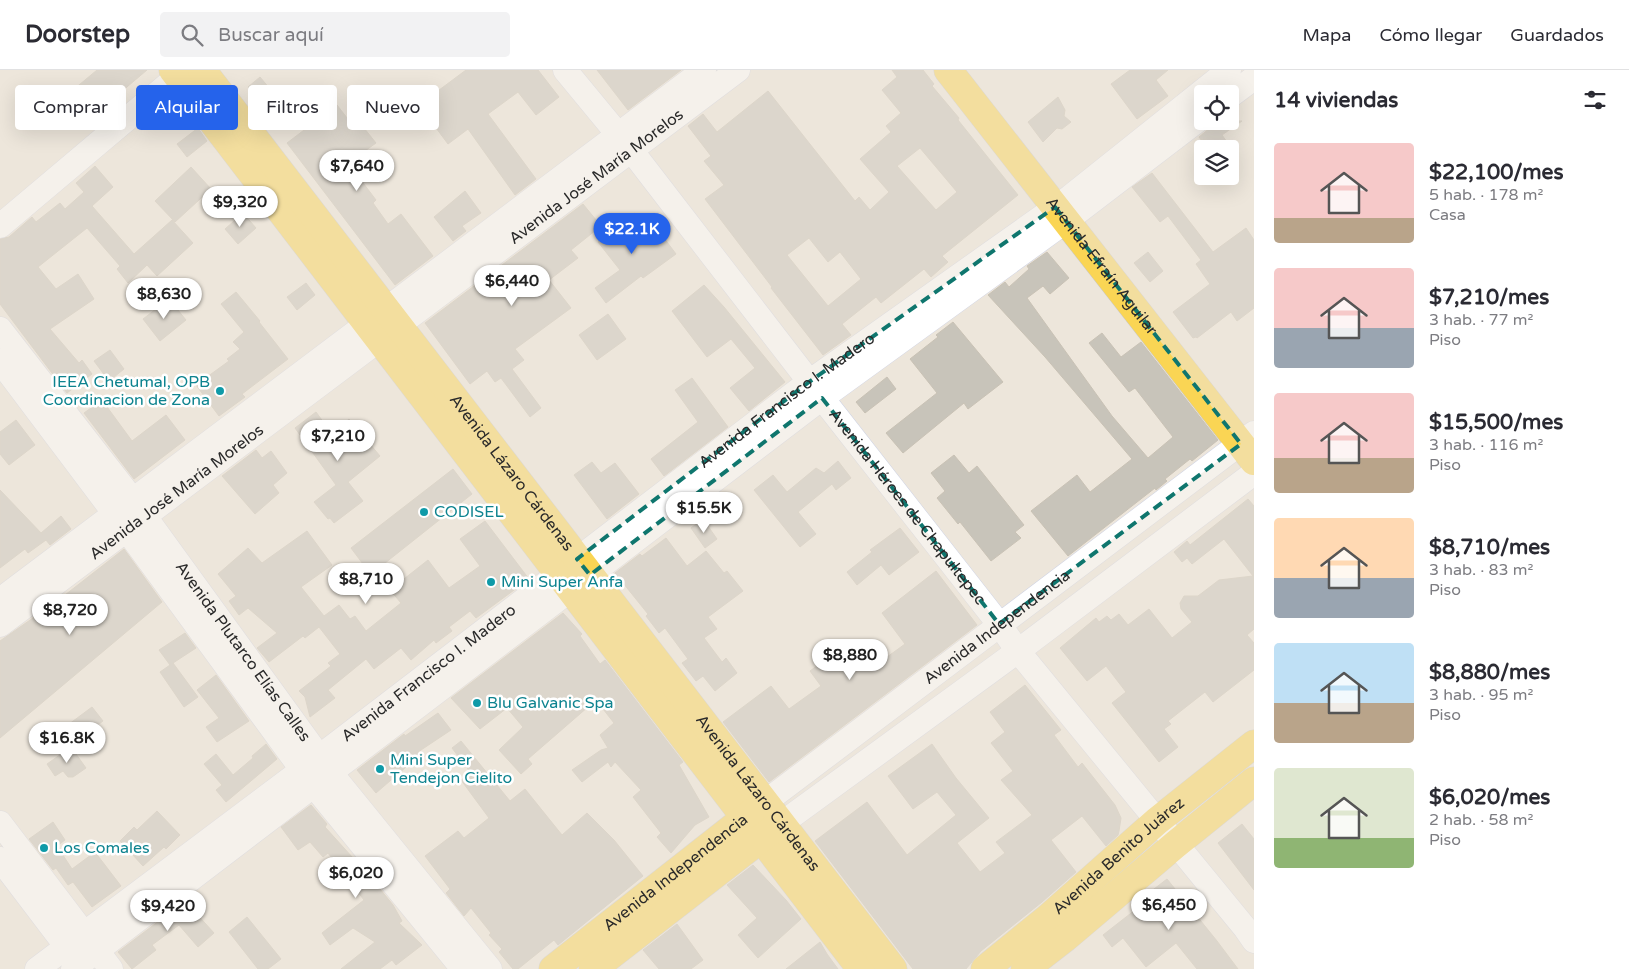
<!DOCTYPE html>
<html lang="es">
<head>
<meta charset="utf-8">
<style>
  body { margin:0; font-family:"Varela Round",sans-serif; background:#f2f2f3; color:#2b2b33; height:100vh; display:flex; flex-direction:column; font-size:19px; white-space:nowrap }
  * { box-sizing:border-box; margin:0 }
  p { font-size:16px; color:#7c7c81 }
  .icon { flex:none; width:28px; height:28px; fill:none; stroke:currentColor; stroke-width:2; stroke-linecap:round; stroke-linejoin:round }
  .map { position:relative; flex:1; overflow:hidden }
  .drawer { display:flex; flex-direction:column; background:#fff; width:375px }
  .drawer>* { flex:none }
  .guide { position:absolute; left:15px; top:15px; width:475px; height:45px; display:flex; gap:10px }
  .tools { position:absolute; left:1194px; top:15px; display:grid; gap:10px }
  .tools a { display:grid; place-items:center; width:45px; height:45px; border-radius:5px; background:#fff; box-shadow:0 5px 20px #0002; font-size:25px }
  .price { position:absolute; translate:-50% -42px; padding:0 11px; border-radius:18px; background:#fff; color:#222; font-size:16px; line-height:32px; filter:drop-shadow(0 1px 2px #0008) }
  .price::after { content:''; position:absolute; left:50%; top:30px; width:15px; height:11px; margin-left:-8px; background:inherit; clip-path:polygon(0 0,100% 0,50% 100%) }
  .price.selected { background:#2563eb; color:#fff }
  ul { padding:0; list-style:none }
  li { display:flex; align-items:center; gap:15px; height:125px; padding:0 20px }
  li span { display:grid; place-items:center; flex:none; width:140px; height:100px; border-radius:5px; color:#555 }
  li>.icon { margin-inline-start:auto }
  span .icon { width:60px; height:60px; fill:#fffc; stroke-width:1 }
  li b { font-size:21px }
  h2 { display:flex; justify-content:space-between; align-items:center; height:60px; padding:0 20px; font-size:21px }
  .pill { padding:0 18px; border-radius:5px; background:#fff; box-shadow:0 5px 20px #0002; font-size:18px; line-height:45px }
  .pill.selected { background:#2563eb; color:#fff }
  header { display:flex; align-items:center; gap:30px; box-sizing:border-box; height:70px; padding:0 25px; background:#fff; border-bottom:1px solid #e1e1e2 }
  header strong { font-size:24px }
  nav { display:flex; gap:28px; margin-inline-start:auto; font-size:18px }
  .search { width:350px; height:45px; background:#f2f2f3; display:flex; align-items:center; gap:12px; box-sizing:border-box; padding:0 18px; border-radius:5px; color:#7c7c81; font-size:19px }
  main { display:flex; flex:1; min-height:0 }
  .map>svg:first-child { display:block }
  .building { fill:#c8c4ba; stroke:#c9c2b5; fill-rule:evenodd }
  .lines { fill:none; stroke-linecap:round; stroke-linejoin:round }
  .minor-casing { stroke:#d0d4e4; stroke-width:25 }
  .major-casing { stroke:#c8c8c8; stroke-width:29 }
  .minor { stroke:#fff; stroke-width:24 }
  .major { stroke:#fad554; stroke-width:28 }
  .marked { fill:none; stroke:#0f766e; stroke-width:4; stroke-dasharray:10 6; stroke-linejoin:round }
  .culture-dot { fill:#0f9aa8; stroke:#fff; stroke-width:2 }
  .labels { text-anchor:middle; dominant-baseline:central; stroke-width:5; stroke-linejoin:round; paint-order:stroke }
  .street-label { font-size:16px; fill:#2a2a2a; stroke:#fff }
  .culture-label { font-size:16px; fill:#0d838f; stroke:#fff; text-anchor:start }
</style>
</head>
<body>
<header>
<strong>Doorstep</strong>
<div class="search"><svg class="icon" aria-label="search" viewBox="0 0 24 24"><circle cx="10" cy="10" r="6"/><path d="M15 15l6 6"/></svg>Buscar aquí</div>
<nav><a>Mapa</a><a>Cómo llegar</a><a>Guardados</a></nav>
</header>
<main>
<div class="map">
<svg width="1254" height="899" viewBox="0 0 1254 899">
  <rect width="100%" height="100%" fill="#ede6db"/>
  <path class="building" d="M97 0H147L88 50 67 25Z
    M466 0H538L559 27 536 45 518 22 488 44 536 109 515 125 468 59 448 74 419 35Z
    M597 0H681L628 40Z
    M892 0H923L934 14 932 16 959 48 958 50 1018 125 942 186 948 192 931 207 924 199 881 233 876 227 842 254 851 265 823 285 771 218 772 217 705 129 724 115 704 91 711 86 688 56 703 44 717 62 768 21 855 131 859 127 870 140 889 122 860 89 891 62 886 56 901 43 882 20 897 7ZM920 78 957 122 936 140 897 96ZM809 168 828 192 840 182 861 209 828 236 787 185Z
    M1130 0H1168L1156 10 1168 26 1137 49 1111 14Z
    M260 7 270 19 259 29 248 17Z
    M1058 27 1065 40 1064 46 1071 52 1062 59 1057 58 1043 72 1028 52Z
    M337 35 354 57 360 53 376 73 348 93 376 130 373 133 388 154 401 144 433 186 395 215 287 73Z
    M1215 51H1242L1222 65 1232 79H1208L1199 67 1210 58Z
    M198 58 207 71 187 87 177 74Z
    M95 96 113 117 92 136 134 184 172 150 193 173 157 206 147 195 128 213 117 199 120 196 87 158 38 197 56 219 78 204 94 229 50 259 79 293 82 290 92 304 67 323 0 234V169L9 167 32 147 36 152 60 133 65 139 84 122 76 113Z
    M191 97 211 119 175 152 155 131Z
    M1152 103 1213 182 1246 158 1254 170V238L1237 251 1231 242 1197 268 1196 267 1193 268 1173 242 1210 214 1196 194 1201 190 1168 146 1160 152 1132 117Z
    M465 121 481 143 462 156 466 161 453 171 434 147Z
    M583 134 601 156 571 180 578 188 549 210 571 238 515 279 524 290 512 299 541 338 530 347 501 308 495 312 487 301 470 314 425 253Z
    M243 143 256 158 238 174 225 159Z
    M635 143 659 173 664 168 676 184 643 208 641 206 606 233 595 218 620 200 598 172Z
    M1047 182 1069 208 1050 224 1043 216 1027 228 1112 346 1148 388 1173 367 1135 318 1129 322 1089 273 1102 263 1121 287 1141 272 1218 370 1192 391 1190 389 1165 409 1167 411 1156 420 1155 418 1068 486 1031 441 1077 405 1090 422 1132 389 1045 287 988 225 1005 212 1009 217 1029 199 1027 196Z
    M1148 182 1163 201 1150 212 1134 193Z
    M306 213 315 225 297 240 287 227Z
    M704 215 724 237 785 312 749 341 730 318 755 298 731 269 707 287 672 241Z
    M236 222 260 251 259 252 288 289 242 324 245 327 219 346 196 315 229 291 227 289 240 279 233 272 244 262 221 234Z
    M169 229 186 250 160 271 143 249Z
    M608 244 626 269 597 290 579 265Z
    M953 252 1003 312 968 339 964 333 903 383 886 363 937 323 910 289 938 267 936 265Z
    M110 280 124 299 109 311 94 291Z
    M887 307 896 319 865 343 856 332Z
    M692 308 728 357 664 406 651 389 698 352 675 320Z
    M102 330 132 371 166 345 185 370 134 409 84 343Z
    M316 342 332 364 349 349 380 386 348 412 363 431 334 453 330 448 328 449 314 432 336 415 295 358Z
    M16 350 35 375 9 395 0 384V362Z
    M256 380 262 388 271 381 287 403 273 415 279 423 255 444 222 406Z
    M954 385 969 403 977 396 1024 455 1015 462 1021 468 991 491 960 452 958 454 937 428 945 421 931 403Z
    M838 391 851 408 836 420 832 414 798 442 816 464 800 477 754 420 773 405 787 422 816 398 824 403Z
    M592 392 601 403 615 393 639 424 607 449 574 405Z
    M453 399 472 424 375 501 369 502 351 478Z
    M0 420 43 465 41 463 61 446 71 459 50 475 46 470 28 483 25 479 0 498Z
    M1248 429 1254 436V559L1247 565 1254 573V600L1213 632 1205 622 1168 651 1171 654 1164 659 1178 677 1159 692 1112 633 1126 622 1106 596 1087 611 1060 578 1096 548 1099 552 1107 546 1111 550 1119 544 1128 555 1149 539 1172 568 1192 552 1181 539 1180 533 1184 526H1198L1219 510 1253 506 1224 469 1192 494 1187 488 1182 492 1174 482 1187 471 1190 475Z
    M703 449 717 469 705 478 691 458Z
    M485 451 529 509 476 548 470 541 449 557 452 561 436 573 434 570 411 590 401 578 374 599 366 589 328 620 335 628 310 647 305 627 299 621 331 596 328 593 340 584 319 557 305 568 303 566 269 592 257 578 277 563 248 538 239 545 229 531 236 526 218 504 248 478 262 493 307 461 332 495 301 517 324 546 339 535 350 549 355 546 366 561 401 533 390 520 428 490 449 518 480 496 460 469Z
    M900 458 919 482 889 505 881 495 857 515 847 502 872 482 870 480Z
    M666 468 687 496 706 481 724 503 727 501 743 521 708 547 717 559 704 568 722 592 726 588 737 603 715 621 703 606 696 611 682 593 688 589 665 558 659 563 646 546 648 544 615 503 640 484 642 486Z
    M124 479 162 532 0 668V571L56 532Z
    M936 501 977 555 769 712 723 652 771 616 789 639 821 616 810 601 852 570 872 598 905 574 882 543Z
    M563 543 582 564 580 566 600 594 605 590 683 692 679 695 709 747 695 755 671 783 657 767 661 763 633 727 641 720 615 692 611 697 608 692 582 712 572 700 601 680 608 678 600 665 614 653 596 630 528 689 532 694 521 704 499 680 523 657 507 638 480 659 451 628Z
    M185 563 196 578 173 593 198 627 184 637 160 602 170 595 159 580Z
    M216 605 249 651 217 672 206 657 219 648 197 620Z
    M1025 615 1061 660 1054 665 1078 697 1082 693 1115 735 1121 748 1119 761 1118 765 1106 776 1082 746 1051 770 1076 802 1042 832 981 881 966 899H913L815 771 867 732 907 785 956 745 937 722 913 739 888 706 932 674 956 708 989 748 957 773 980 802 1005 783 996 772 1032 745 1001 710 1013 701 991 673 1005 662 990 642Z
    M92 637 103 651 67 677 57 663Z
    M438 643 451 660 418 682 420 685 376 723 357 700 404 664 405 666Z
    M461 671 510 731 525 719 562 765 587 743 614 770 643 806 558 875 554 870 518 899H513L499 882 502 879 489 865 491 863 471 838 464 846 446 823 450 819 425 786 458 761 464 768 489 748 461 710 471 703 452 678Z
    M266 674 277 689 226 732 216 720 222 715 204 694 216 684 233 705 253 688 252 686Z
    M71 677 86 698 73 707H68L63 701 55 706 47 694Z
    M311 735 327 754 325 757 353 788 354 787 393 835 402 851 399 853 422 875 396 895 392 890 380 899H341L375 872 353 858 330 875 322 863 364 830 328 783 323 787 310 772 298 780 281 757Z
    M157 741 180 765 166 779 164 777 143 796 120 771 134 757 137 760Z
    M53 752 65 770 57 776 72 799 95 782 121 816 92 837 73 812 68 815 56 798 53 800 29 769Z
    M1242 754 1254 769V820L1218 773Z
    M753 795 786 830 801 849 758 888 738 865 757 848 727 815Z
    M1167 809 1217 871 1238 899H1197L1176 873 1146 897 1123 868 1112 877 1103 865 1144 833 1141 829Z
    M192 826 202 836 195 842 214 863 198 877 179 855 152 875 156 880 132 899 118 882Z
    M247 847 281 889 268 899H258L229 862Z
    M677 854 703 890 691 899H659L643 880Z
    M820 872 827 884 838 899H786Z"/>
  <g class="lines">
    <defs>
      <g id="minor">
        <path id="s1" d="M565 0 631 80 822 328 999 554 1018 581 1245 858 1254 871"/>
        <path d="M1230 26 1254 8"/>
        <path d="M0 156 185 0"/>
        <path id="s2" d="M0 259 133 430 331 703 490 899"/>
        <path d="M0 291 115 444 314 716 463 899"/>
        <path d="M0 530 704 0"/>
        <path id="s3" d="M0 555 738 0"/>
        <path id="s4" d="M764 733 1254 363"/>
        <path d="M0 753 111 899"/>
        <path d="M781 754 1018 581 1254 403"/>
        <path d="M0 789 76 889"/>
        <path id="s5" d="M37 899 302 700 809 312 1070 127 1229 0"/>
        <path d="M73 899 822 328 1066 151 1202 47"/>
      </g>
      <g id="major">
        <path d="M173 0 861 899"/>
        <path id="s6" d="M202 0 893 899"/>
        <path id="s7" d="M948 0 1254 391"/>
        <path id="s8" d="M553 899 759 737"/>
        <path d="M593 899 776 757"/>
        <path id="s9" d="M985 899 1049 847 1157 751 1254 674"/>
        <path d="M1025 899 1065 868 1176 774 1254 711"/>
      </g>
    </defs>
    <use href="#minor" class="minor-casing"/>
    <use href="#major" class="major-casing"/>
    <use href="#minor" class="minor"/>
    <use href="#major" class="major"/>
  </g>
  <path d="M0 0H1254V899H0ZM1055 137 1241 374 999 554 822 328 590 505 577 489 809 312Z" fill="#ede6db" fill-opacity=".55" fill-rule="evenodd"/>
  <path class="marked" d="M1055 137 1241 374 999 554 822 328 590 505 577 489 809 312Z"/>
  <g class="culture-dot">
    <circle cx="220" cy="321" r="5"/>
    <circle cx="424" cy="442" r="5"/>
    <circle cx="491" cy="512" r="5"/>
    <circle cx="477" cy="633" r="5"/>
    <circle cx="380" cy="699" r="5"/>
    <circle cx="44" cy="778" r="5"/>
  </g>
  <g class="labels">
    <g class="street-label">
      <text stroke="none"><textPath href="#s3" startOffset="746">Avenida José María Morelos</textPath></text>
      <text stroke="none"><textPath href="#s7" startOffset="249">Avenida Efraín Aguilar</textPath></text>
      <text stroke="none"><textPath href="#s5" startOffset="941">Avenida Francisco I. Madero</textPath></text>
      <text stroke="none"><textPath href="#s6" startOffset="508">Avenida Lázaro Cárdenas</textPath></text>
      <text stroke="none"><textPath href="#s3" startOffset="221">Avenida José María Morelos</textPath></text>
      <text stroke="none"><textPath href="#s1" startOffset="555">Avenida Héroes de Chapultepec</textPath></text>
      <text stroke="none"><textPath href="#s4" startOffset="292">Avenida Independencia</textPath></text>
      <text stroke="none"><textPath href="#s2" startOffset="404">Avenida Plutarco Elías Calles</textPath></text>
      <text stroke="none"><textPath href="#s5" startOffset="491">Avenida Francisco I. Madero</textPath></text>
      <text stroke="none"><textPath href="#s6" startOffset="912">Avenida Lázaro Cárdenas</textPath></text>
      <text stroke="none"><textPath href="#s9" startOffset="175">Avenida Benito Juárez</textPath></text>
      <text stroke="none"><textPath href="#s8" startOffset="156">Avenida Independencia</textPath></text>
    </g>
    <g class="culture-label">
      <text x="210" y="312" text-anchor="end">IEEA Chetumal, OPB<tspan x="210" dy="18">Coordinacion de Zona</tspan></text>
      <text x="434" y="442">CODISEL</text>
      <text x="501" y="512">Mini Super Anfa</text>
      <text x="487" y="633">Blu Galvanic Spa</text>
      <text x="390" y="690">Mini Super<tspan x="390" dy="18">Tendejon Cielito</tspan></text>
      <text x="54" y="778">Los Comales</text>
    </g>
  </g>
</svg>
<div class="tools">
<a><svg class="icon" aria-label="locate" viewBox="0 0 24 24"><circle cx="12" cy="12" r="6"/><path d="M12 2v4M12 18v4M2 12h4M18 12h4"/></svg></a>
<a><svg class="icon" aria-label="layers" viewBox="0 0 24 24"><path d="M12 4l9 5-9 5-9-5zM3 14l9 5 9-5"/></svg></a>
</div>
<b class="price" style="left:357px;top:122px">$7,640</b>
<b class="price" style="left:240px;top:158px">$9,320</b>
<b class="price selected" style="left:632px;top:185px">$22.1K</b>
<b class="price" style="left:512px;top:237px">$6,440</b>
<b class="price" style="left:164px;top:250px">$8,630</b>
<b class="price" style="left:338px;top:392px">$7,210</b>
<b class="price" style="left:704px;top:464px">$15.5K</b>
<b class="price" style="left:366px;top:535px">$8,710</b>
<b class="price" style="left:70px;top:566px">$8,720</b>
<b class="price" style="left:850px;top:611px">$8,880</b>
<b class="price" style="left:67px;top:694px">$16.8K</b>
<b class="price" style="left:356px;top:829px">$6,020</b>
<b class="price" style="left:1169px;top:861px">$6,450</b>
<b class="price" style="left:168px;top:862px">$9,420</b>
<div class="guide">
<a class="pill">Comprar</a>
<a class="pill selected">Alquilar</a>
<a class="pill">Filtros</a>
<a class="pill">Nuevo</a>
</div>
</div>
<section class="drawer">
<h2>14 viviendas<svg class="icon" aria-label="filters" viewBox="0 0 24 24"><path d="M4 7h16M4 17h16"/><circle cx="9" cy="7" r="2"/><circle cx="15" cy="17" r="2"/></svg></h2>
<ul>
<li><span style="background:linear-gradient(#f6c9c9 75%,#b9a48a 0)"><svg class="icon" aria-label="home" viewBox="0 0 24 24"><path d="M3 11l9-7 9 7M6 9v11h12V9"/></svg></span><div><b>$22,100/mes</b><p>5 hab. · 178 m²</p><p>Casa</p></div></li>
<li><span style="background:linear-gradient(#f6c9c9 60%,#9aa5b1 0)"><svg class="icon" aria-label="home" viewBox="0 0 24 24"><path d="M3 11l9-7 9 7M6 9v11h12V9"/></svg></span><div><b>$7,210/mes</b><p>3 hab. · 77 m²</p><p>Piso</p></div></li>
<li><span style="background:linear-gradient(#f6c9c9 65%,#b9a48a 0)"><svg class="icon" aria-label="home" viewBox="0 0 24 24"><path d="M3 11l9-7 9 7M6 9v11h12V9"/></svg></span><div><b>$15,500/mes</b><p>3 hab. · 116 m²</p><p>Piso</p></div></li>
<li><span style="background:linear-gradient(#ffd9b3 60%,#9aa5b1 0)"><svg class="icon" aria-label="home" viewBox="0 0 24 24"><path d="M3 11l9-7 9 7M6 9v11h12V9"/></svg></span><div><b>$8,710/mes</b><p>3 hab. · 83 m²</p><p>Piso</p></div></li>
<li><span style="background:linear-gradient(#bfe0f5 60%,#b9a48a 0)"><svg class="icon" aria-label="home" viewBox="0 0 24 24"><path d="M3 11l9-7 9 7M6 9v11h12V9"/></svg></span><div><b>$8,880/mes</b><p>3 hab. · 95 m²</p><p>Piso</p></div></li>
<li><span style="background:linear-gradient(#dfe7d0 70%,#8fb573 0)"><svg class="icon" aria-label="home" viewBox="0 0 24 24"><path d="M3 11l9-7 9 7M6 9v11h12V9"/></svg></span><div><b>$6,020/mes</b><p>2 hab. · 58 m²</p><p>Piso</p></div></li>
</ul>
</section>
</main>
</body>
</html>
